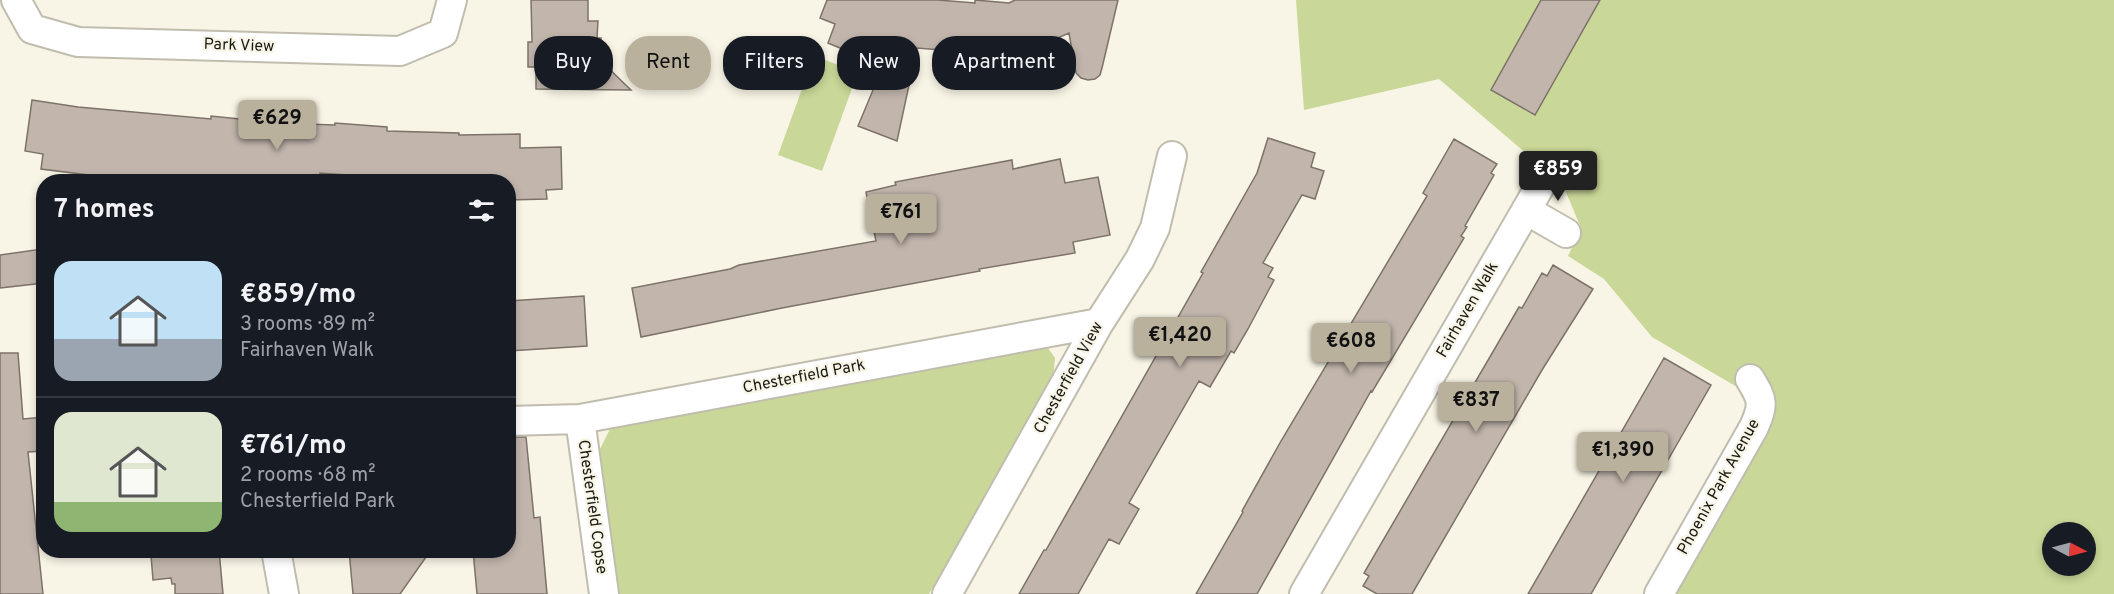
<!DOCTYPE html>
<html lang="en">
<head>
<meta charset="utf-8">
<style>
  body { margin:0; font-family:Overpass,sans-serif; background:#20242c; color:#f1f3f6; height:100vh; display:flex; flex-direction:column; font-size:22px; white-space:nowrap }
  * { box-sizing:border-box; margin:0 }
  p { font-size:20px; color:#9ea1a6 }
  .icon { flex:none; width:33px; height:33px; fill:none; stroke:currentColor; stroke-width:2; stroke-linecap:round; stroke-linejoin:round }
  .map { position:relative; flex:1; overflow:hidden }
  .side { position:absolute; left:36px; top:174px; width:480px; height:384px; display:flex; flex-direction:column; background:#171b24; border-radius:24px; box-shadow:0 3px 9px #0003 }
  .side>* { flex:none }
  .top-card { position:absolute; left:534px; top:36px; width:570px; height:54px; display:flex; gap:12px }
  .needle { width:39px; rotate:96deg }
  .fabs { position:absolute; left:2042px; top:522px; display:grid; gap:12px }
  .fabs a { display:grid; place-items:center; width:54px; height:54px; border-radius:50%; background:#171b24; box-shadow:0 3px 9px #0003; font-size:30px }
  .price { position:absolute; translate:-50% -51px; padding:0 14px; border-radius:6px; background:#bab19d; color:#111; font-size:20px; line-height:39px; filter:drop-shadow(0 2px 3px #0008) }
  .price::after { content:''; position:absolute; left:50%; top:36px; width:18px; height:14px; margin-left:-9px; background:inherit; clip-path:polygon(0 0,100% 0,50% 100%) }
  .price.current { background:#222; color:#fff }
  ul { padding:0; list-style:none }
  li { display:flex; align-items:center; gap:18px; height:150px; padding:0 18px }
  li+li { border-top:2px solid #363941 }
  li span { display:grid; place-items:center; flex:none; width:168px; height:120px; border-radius:18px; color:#555 }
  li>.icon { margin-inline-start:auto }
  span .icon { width:72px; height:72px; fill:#fffc; stroke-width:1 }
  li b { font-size:26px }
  h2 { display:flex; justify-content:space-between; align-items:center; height:72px; padding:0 18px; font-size:26px }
  .chip { padding:0 21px; border-radius:24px; background:#171b24; box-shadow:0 3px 9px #0003; font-size:21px; line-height:54px }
  .chip.current { background:#bab19d; color:#111 }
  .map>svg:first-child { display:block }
  .green { fill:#c9d798; fill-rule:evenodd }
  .building { fill:#c1b5ac; stroke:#7d7269; stroke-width:1.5 }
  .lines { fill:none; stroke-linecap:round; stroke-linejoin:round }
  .street-casing { stroke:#c0bdaf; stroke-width:32 }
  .street { stroke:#fff; stroke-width:28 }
  .labels { text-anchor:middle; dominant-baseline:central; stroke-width:4.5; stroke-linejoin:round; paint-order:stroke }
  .street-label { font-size:16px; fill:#1a1914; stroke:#f8f5e6 }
</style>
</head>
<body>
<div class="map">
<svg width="2114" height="594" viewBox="0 0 2114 594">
  <rect width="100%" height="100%" fill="#f8f5e6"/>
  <path class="green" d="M1296 0H2114V594H1671L1765 432 1759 370 1737 387 1652 337 1604 279 1568 256 1581 228 1563 185 1439 79 1304 110ZM2052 532H2085V566H2052Z
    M814 56 858 72 822 171 778 155Z
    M1032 345 1048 348 1055 358 1053 380 929 594H619L598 453 610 429 966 355Z"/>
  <path class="building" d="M531 0H588V21H598L597 38H601V61L631 90 536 89V67H528V42H532Z
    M827 0H938L975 3V0L1009 3 1015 0H1118L1102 68 1100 75 1095 79 1088 80 1081 78 1076 73 1069 33 1014 57 1001 55 984 73H974L954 51 917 48 897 141 858 126 883 66 828 43 835 24 820 18Z
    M1541 0H1600L1535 115 1491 90Z
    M32 100 78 107 211 119V116L249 120 248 122 335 125V123L387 127V131L459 133V135L520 134V148L561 147 562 189 546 190 547 199 508 200V182H402V179L320 173V182L266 180V182H103L104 177 41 169 43 154 25 151Z
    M1268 138 1315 153 1311 167 1324 171 1315 199 1302 195 1263 263 1273 268 1268 277 1274 280 1248 329 1234 353 1231 351 1210 387 1199 381 1129 503 1139 509 1119 544 1109 539 1078 594H1019L1044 550H1046L1203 273 1201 272 1257 173Z
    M1454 139 1497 164 1491 173 1494 175 1465 226 1467 227 1461 236 1464 238 1372 392 1371 391 1257 594H1196L1243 512 1242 511 1281 441 1427 196 1423 193Z
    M1060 159 1065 183 1098 177 1110 235 1073 242 1075 253 979 269 980 271 782 308 641 337 632 288 730 269 739 265 876 241 866 192 896 185 895 182 1012 160 1013 169Z
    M42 249 44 283 0 288V255Z
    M1553 265 1593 289 1542 370 1412 594H1377L1363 586 1369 576 1364 573 1519 307 1522 308 1542 273 1547 276Z
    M584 296 587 346 508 351V301Z
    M0 353H18L23 419 44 417V451L28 452 43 594H0Z
    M1664 358 1711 385 1684 432 1591 594H1528Z
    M508 437H526L534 518 540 517 547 594H477L473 550H508Z
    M169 550H219L223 594H175V584H172L171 578 153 580 151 555 169 553Z
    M349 550H431L400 594H353Z"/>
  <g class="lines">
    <defs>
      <path id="street" d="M16 0 32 29 78 42 400 51 443 33 452 0
        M1526 210 1566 233
        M580 419 604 594
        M508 421 580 419 1099 323
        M276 550 284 594
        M947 594 1099 323 1140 259 1155 228 1172 156
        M1304 594 1543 181
        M1659 594 1754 427C1764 404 1763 400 1750 379"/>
    </defs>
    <use href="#street" class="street-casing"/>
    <use href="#street" class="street"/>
  </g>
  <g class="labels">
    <g class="street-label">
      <text transform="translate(239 46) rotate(2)">Park View</text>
      <text transform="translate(1468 310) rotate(-60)">Fairhaven Walk</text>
      <text transform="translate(804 377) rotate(-11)">Chesterfield Park</text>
      <text transform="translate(1069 378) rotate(-61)">Chesterfield View</text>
      <text transform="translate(1719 487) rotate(-61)">Phoenix Park Avenue</text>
      <text transform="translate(592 507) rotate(82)">Chesterfield Copse</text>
    </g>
  </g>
</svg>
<div class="fabs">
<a><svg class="needle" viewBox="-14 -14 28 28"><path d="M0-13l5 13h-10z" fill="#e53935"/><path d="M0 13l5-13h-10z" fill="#9ea1a6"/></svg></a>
</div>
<b class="price" style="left:277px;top:151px">€629</b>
<b class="price current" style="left:1558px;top:202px">€859</b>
<b class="price" style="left:901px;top:245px">€761</b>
<b class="price" style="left:1180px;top:368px">€1,420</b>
<b class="price" style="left:1351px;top:374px">€608</b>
<b class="price" style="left:1476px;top:433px">€837</b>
<b class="price" style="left:1623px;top:483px">€1,390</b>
<div class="top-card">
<a class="chip">Buy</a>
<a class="chip current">Rent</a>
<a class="chip">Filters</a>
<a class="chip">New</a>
<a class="chip">Apartment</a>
</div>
<section class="side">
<h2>7 homes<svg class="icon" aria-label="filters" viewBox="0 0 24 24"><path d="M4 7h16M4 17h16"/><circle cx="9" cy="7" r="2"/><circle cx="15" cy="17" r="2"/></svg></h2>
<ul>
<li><span style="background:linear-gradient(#bfe0f5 65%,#9aa5b1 0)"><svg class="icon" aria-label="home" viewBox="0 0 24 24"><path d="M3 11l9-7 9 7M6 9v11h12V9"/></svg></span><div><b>€859/mo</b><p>3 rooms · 89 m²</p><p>Fairhaven Walk</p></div></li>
<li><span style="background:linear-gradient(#dfe7d0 75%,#8fb573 0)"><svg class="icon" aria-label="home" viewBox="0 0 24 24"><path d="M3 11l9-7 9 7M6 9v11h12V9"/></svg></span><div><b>€761/mo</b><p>2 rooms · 68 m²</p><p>Chesterfield Park</p></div></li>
</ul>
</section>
</div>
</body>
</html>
